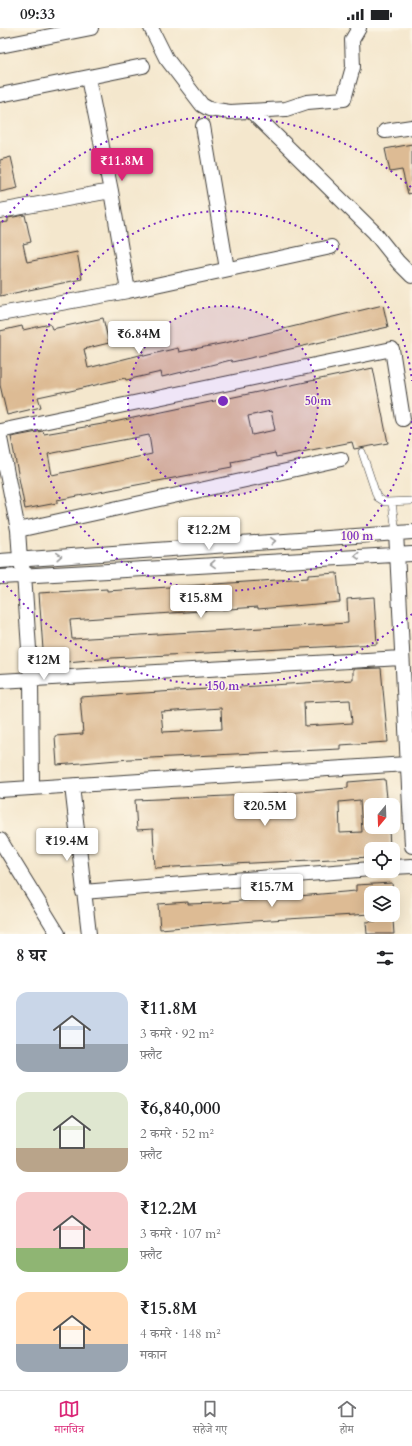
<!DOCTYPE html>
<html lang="hi">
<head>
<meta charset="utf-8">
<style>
  body { margin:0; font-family:Cardo,"Noto Serif Devanagari",serif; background:#f6f6f6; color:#202124; height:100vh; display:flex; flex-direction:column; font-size:15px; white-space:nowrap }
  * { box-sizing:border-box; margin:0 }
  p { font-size:13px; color:#757577 }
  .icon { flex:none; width:22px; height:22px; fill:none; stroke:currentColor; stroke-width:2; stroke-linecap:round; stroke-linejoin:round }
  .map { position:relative; height:906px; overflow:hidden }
  .sheet { display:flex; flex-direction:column; background:#fff; flex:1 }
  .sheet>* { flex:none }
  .needle { width:26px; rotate:199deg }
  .tools { position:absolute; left:364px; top:770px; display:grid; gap:8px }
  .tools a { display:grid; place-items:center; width:36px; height:36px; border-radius:8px; background:#fff; box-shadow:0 4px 16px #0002; font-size:20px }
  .price { position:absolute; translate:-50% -34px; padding:0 9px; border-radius:4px; background:#fff; color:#222; font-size:13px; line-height:26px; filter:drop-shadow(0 1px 2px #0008) }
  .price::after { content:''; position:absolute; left:50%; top:24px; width:12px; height:9px; margin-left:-6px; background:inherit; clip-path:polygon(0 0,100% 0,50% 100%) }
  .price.on { background:#db2777; color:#fff }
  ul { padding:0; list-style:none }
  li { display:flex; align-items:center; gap:12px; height:100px; padding:0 16px }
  li span { display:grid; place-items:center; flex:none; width:112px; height:80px; border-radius:12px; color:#555 }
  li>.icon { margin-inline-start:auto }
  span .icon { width:48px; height:48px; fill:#fffc; stroke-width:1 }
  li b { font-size:17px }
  h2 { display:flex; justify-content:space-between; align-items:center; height:48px; padding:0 16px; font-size:17px }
  .status { display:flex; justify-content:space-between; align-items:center; height:28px; padding:0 20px; background:#fff; direction:ltr }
  .status svg { height:11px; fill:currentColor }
  .dock { display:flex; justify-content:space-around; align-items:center; height:56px; border-top:1px solid #e0e0e0; background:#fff; font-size:11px; color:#757577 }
  .dock a { display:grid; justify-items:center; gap:2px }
  .dock .on { color:#db2777 }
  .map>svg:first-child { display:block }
  .building { fill:#ddbb94; fill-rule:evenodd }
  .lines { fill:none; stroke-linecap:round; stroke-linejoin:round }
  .lane-casing { stroke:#3c3a37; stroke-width:8 }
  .street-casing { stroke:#3c3a37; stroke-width:16 }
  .lane { stroke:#fff; stroke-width:7 }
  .street { stroke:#fff; stroke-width:14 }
  .oneway { stroke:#999 }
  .ring { fill:none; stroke:#7b2cbf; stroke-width:2; stroke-dasharray:2 4 }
  .centre { fill:#7b2cbf; stroke:#fcf5e5; stroke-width:2 }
  .ring-label { font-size:12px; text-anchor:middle; font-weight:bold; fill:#7b2cbf; stroke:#fcf5e5; stroke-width:3; stroke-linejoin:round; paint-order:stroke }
</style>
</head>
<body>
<div class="status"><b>09:33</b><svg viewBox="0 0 49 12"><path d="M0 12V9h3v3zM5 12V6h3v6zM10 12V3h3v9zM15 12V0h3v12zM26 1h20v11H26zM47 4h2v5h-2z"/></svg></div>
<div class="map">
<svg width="412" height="906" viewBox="0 0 412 906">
  <rect width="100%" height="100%" fill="#fcf5e5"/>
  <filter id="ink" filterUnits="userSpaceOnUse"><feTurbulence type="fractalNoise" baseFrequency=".025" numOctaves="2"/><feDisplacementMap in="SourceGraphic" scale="8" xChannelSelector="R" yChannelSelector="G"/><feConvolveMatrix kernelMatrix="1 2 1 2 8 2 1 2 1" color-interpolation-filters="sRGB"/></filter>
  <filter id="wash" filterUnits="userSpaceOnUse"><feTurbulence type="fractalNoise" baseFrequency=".012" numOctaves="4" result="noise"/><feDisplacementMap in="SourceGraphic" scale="16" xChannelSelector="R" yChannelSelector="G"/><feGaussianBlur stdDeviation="0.9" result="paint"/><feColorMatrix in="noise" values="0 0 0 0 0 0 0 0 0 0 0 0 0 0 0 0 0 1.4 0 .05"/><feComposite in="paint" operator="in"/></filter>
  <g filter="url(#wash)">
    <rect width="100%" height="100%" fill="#f4e7cd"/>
    <g id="blocks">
      <path class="building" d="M412 116V165L408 166 402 142 390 144 385 121Z
        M11 129 18 160 0 164V132Z
        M25 187 31 214 23 216 27 234 77 224 82 251 0 268V195L8 194V190Z
        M383 277 388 299 259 328 232 334 231 332 162 349 161 344 126 352 125 350 66 364V363L38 369 41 379 7 387 0 357V303L22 298 23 302 50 296 52 301 103 290 109 315 84 321 88 340 144 326V328L178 320 179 324 225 315Z
        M373 340 388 415 354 421 352 414 276 429 275 425 231 434 232 439 57 472V475L25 481 11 409 43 403 44 406 114 394ZM271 383 275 402 252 407 248 388ZM149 407 152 426 52 447 48 426Z
        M337 545 340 574 258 581V579L70 592 72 611 348 595 347 571 374 569 377 616 112 630 44 636 39 565 107 561V563L308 550V547Z
        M381 640 388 714 340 717V721L130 731 57 737 55 708 83 706 80 669 353 652V641ZM350 672 352 695 305 698 304 674ZM221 680 222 701 163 704 161 684Z
        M385 751 387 770 371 772V799H389L390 821H371V829L155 840 153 801 137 802 135 772 273 766 348 760V754ZM360 772 362 804 340 805 339 774Z
        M392 855 393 865H371V886L254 893 160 901 158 876 188 874V876L218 875 356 863V857Z
        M393 892 394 906H367L366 894Z"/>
    </g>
  </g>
  <g filter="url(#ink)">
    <use href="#blocks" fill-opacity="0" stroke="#3c3a37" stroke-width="1"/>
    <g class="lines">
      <defs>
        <path id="lane" d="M362 424 377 469 385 474 412 473
          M392 475 396 504"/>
        <path id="street" d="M151 0 166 30 202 77 209 81 230 84 286 81 307 74 344 71 353 39 352 12 359 0
          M0 18 91 0
          M88 50 111 163 128 263
          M0 67 143 38
          M251 83 374 204 398 234 412 248
          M203 98 227 241
          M385 103 412 99
          M0 183 111 163
          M0 286 128 263 331 219
          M0 403 392 321 403 391
          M0 410 18 502 20 531 24 546 31 651 32 760
          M18 502 341 431
          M396 504 412 818
          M0 533 412 504
          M0 549 412 526
          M0 653 401 630
          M72 758 89 906
          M0 762 407 736
          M0 812 58 906
          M393 839 412 838
          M83 864 371 841"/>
      </defs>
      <use href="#lane" class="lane-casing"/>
      <use href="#street" class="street-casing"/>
      <use href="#lane" class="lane"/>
      <use href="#street" class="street"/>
    </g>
    <defs><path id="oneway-chevron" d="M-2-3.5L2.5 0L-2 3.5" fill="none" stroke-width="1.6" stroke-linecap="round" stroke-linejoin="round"/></defs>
    <g class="oneway">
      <use href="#oneway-chevron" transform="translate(273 513) rotate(-4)"/>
      <use href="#oneway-chevron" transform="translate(59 528) rotate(-4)"/>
      <use href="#oneway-chevron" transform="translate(357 528) rotate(177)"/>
      <use href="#oneway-chevron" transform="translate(213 536) rotate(177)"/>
    </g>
  </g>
  <circle cx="223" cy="373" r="95" fill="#7b2cbf" fill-opacity=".12"/>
  <g class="ring">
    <circle cx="223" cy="373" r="95"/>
    <path d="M412 393A190 190 0 1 1 412 353"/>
    <path d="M412 586A285 285 0 0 1 2 552M2 194A285 285 0 0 1 412 160"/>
  </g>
  <circle cx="223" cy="373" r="6" class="centre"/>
  <g class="ring-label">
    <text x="318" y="377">50 m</text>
    <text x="357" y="512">100 m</text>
    <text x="223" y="662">150 m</text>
  </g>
</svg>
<div class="tools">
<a><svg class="needle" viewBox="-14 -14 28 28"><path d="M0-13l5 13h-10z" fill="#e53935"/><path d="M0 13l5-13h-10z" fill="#757577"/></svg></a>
<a><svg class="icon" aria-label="locate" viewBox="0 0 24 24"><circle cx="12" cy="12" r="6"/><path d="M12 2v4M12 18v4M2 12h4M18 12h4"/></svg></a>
<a><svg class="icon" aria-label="layers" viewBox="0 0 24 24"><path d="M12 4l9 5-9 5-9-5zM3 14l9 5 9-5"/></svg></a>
</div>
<b class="price on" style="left:122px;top:154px">₹11.8M</b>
<b class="price" style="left:139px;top:327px">₹6.84M</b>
<b class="price" style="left:209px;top:523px">₹12.2M</b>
<b class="price" style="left:201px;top:591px">₹15.8M</b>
<b class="price" style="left:44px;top:653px">₹12M</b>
<b class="price" style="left:265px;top:799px">₹20.5M</b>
<b class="price" style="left:67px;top:834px">₹19.4M</b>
<b class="price" style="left:272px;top:880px">₹15.7M</b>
</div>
<section class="sheet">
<h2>8 घर<svg class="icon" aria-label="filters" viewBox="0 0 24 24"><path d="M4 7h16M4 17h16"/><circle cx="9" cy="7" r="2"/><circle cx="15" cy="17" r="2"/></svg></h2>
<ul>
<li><span style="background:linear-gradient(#c9d6e8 65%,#9aa5b1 0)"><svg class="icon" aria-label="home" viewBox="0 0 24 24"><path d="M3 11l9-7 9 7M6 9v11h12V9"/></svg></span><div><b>₹11.8M</b><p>3 कमरे · 92 m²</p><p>फ़्लैट</p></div></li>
<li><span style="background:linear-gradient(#dfe7d0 70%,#b9a48a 0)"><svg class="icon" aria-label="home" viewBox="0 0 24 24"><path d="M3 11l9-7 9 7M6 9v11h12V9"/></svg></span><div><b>₹6,840,000</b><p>2 कमरे · 52 m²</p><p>फ़्लैट</p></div></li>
<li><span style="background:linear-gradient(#f6c9c9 70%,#8fb573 0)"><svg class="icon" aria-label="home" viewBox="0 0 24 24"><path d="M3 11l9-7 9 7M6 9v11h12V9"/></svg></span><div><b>₹12.2M</b><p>3 कमरे · 107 m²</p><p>फ़्लैट</p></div></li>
<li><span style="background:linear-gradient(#ffd9b3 65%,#9aa5b1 0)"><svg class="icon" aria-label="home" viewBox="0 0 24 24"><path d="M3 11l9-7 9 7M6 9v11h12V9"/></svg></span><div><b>₹15.8M</b><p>4 कमरे · 148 m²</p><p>मकान</p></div></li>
</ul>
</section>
<nav class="dock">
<a class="on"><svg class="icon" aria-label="map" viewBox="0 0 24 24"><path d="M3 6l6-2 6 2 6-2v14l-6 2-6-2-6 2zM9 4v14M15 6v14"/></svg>मानचित्र</a>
<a><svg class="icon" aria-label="saved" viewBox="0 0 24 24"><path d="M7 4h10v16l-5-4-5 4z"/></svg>सहेजे गए</a>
<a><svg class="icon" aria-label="home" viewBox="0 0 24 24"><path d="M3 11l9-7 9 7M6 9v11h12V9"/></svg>होम</a>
</nav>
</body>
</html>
